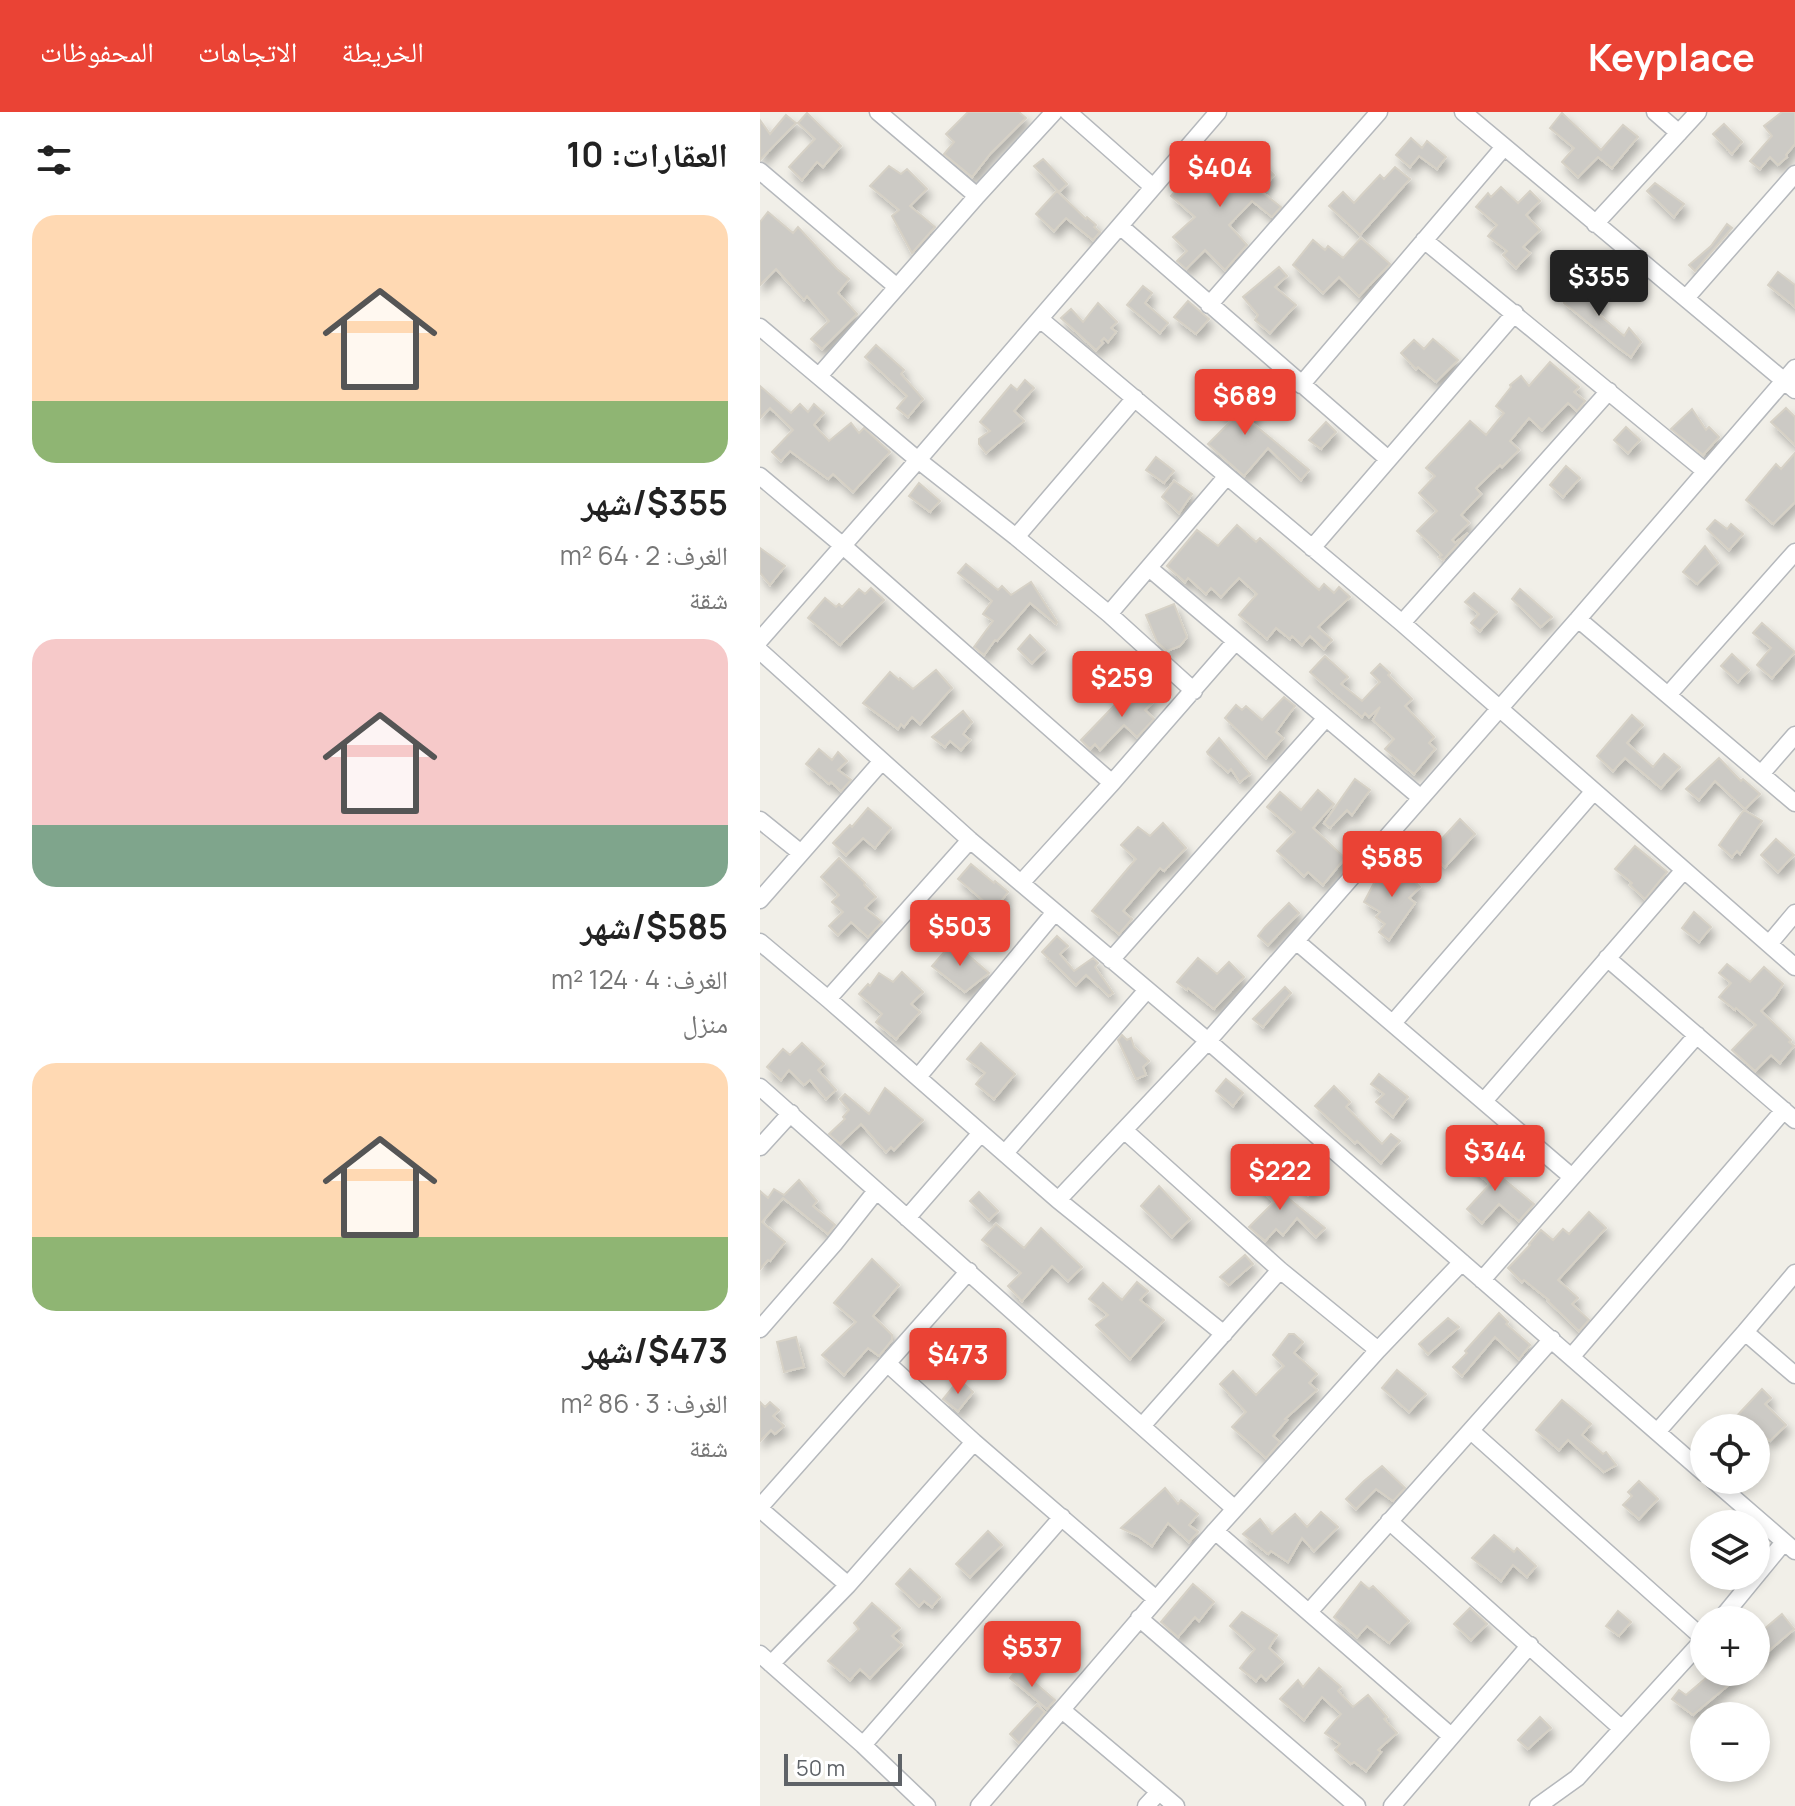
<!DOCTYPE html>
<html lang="ar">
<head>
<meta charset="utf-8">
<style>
  body { margin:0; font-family:Manrope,"Noto Naskh Arabic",sans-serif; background:#f6f6f6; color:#222; direction:rtl; height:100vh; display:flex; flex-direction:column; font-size:30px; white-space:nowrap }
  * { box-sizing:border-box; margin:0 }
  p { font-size:26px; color:#767676 }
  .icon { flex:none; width:44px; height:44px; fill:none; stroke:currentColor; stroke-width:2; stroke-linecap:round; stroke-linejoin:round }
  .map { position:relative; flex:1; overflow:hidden; direction:ltr }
  .panel { display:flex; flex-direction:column; background:#fff; width:760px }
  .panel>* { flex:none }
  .fabs { position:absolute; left:930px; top:1302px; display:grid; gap:16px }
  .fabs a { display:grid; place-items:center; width:80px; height:80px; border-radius:50%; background:#fff; box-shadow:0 4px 12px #0003; font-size:40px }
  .scale { position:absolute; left:24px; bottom:20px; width:118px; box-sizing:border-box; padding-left:8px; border:4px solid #5f6368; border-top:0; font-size:22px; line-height:28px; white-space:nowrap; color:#5f6368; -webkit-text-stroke:6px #fff; paint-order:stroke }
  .price { position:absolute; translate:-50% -68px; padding:0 18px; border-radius:8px; background:#ea4335; color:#fff; font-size:26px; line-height:52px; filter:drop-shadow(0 2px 4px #0008) }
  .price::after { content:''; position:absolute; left:50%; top:48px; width:24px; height:18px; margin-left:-12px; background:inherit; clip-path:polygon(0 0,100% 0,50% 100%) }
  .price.current { background:#222; color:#fff }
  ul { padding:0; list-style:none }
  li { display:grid; align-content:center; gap:16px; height:424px; padding:0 32px }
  li span { display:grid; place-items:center; height:248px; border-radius:24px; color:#555 }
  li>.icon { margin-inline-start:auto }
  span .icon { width:144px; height:144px; fill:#fffc; stroke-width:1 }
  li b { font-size:34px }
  h2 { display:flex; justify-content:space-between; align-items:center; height:96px; padding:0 32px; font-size:34px }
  header { display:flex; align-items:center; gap:48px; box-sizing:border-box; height:112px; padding:0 40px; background:#ea4335; color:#fff }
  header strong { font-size:38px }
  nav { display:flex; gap:44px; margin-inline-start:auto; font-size:28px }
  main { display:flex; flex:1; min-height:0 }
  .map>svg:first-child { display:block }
  .building { fill:#cccac5; stroke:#d6d1c6; stroke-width:2; filter:url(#shadow) }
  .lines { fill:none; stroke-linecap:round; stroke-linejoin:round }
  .minor-casing { stroke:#b5b8bc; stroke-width:19 }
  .minor { stroke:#fff; stroke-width:16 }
</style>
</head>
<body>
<header>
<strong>Keyplace</strong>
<nav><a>الخريطة</a><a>الاتجاهات</a><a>المحفوظات</a></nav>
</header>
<main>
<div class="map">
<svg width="1035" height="1694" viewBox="0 0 1035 1694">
  <defs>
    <filter id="shadow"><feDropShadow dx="4" dy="7" stdDeviation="4" flood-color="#0004"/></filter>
  </defs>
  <rect width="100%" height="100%" fill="#f1efe8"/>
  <path class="building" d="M208 0H259L266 6 231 41 212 65 184 42 194 30 186 22Z
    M1022 0H1035V32L1026 43 1027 45 1018 53 1010 45 1000 57 990 49 1012 24 1004 14Z
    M47 1 81 34 63 55 57 50 42 68 29 55 55 27 38 11Z
    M802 1 841 38 863 13 878 25 852 56 838 45 818 65 802 50 814 36 790 16Z
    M26 3 36 11 0 48V8L10 22Z
    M964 12 982 30 972 42 953 22Z
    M651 26 662 36 667 29 686 45 677 57 659 44 650 55 636 43Z
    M455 42 479 63 496 45 514 63 501 79 521 95 512 105 492 89 469 113 487 133 465 158 445 138 426 157 417 149 427 139 413 125 435 105 411 84 434 57 438 61Z
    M283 47 307 72 299 80 274 54Z
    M129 54 141 62 147 57 167 77 150 94 175 115 152 141 132 104 139 98 110 74Z
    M635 55 650 67 600 123 569 94 583 80 594 91 620 63 624 67Z
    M895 71 924 92 914 105 887 79Z
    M741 75 758 91 770 79 780 89 766 103 780 118 763 135 770 141 756 156 743 143 747 139 728 124 737 113 716 95 728 81 731 85Z
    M297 79 326 107 327 105 336 113 334 115 340 120 333 128 306 106 294 119 276 102Z
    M8 100 33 121 38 115 77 157 89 167 78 181 97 202 62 237 51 227 69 209 47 184 44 188 16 157 0 173V110Z
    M967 112 972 116 935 159 929 153 951 134Z
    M601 126 630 152 599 184 579 165 563 181 533 153 553 128 565 138 568 134 583 146Z
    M519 155 527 164 515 175 536 193 510 221 495 208 498 203 483 185Z
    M1018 160 1035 173V195L1008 173Z
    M820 168 843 189 835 199 864 224 869 216 881 230 871 245 856 234 804 191 805 190 803 187Z
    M383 174 392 181 385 191 408 211 400 221 367 193Z
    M428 189 449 207 436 222 414 205Z
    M338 191 357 210 351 216 356 220 348 230 344 226 341 229 343 231 336 238 301 206 311 197 323 210Z
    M673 227 698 248 676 270 658 255 656 257 641 241 654 228 664 237Z
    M116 233 144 258 141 262 163 287 148 305 137 296 147 284 105 245Z
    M790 250 819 275 814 280 825 289 817 299 808 291 782 318 769 306 750 329 759 338 742 355 740 353 716 376 721 382 701 403 709 411 692 428 695 431 708 421 683 448 679 445 682 443 657 419 677 399 659 381 675 364 666 356 710 309 726 323 744 301 736 294 751 275 750 273 761 264 769 274Z
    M265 268 274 276 254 299 264 309 226 341 219 332V327L230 319 220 310 251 273 257 278Z
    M446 269 478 299 487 289 498 299 490 309 549 358 541 368 508 336 484 364 448 332 471 309 437 278Z
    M0 274 31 301 40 292 48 300 54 292 64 301 54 313 69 329 91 311 99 321 104 316 130 340 93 380 73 362 68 367 30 339 21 349 12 340 33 318 10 296 0 306Z
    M1026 296 1035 305V333L1011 310Z
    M932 297 946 318 949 315 959 325 943 343 911 317Z
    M566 310 576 320 561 337 549 328Z
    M866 315 880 328 868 341 854 328Z
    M1035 341V390L1013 412 986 388 1016 352 1021 357Z
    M396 345 414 359 404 371 386 358Z
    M806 354 820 366 803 385 790 373Z
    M414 369 432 382 419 401 402 385Z
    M159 371 180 389 170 400 149 384Z
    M955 408 967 417 971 412 983 422 969 438 947 417Z
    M477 413 496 430 500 426 559 478 564 472 574 481 579 475 590 485 558 515 572 528 564 537 550 524 542 533 532 524 530 527 516 516 507 527 479 503 497 482 479 466 461 485 451 476 446 482 428 466 425 470 407 454 437 418 458 434Z
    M945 434 958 451 937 472 923 460Z
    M0 436 25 454 10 473 0 461Z
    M206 452 238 478 242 474 251 483 271 470 297 510 296 512 270 491 237 529 235 528 224 543 214 535 233 509 223 502 232 489 198 461Z
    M111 476 124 488 80 533 48 506 65 486 76 495 79 492 82 495 99 477 105 482Z
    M760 477 792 505 781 515 752 487Z
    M714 481 737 500 720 519 711 511 719 502 705 490Z
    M414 492 427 525 420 534 407 539 397 530 386 503Z
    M1002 511 1035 540 1012 566 997 553 1011 536 993 521Z
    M270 523 285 538 272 551 258 537Z
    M972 542 989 558 978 570 961 554Z
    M565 544 588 565 581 572 602 589 620 570 611 561 620 552 630 561 628 563 652 587 645 594 674 625 669 631 675 637 654 662 625 637 634 627 613 608 620 595 609 605 605 601 602 605 573 581 550 560Z
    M176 558 192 576 160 612 152 605 144 615 141 612 138 617 103 591 130 560 139 568 140 566 153 577Z
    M375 572 393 590 385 598 394 607 377 625 364 613 340 638 335 632 330 637 321 628Z
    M524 585 535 594 516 620 523 626 506 646 465 606 476 593 482 598 486 594 502 608Z
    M203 599 212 610 203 622 210 628 201 638 190 629 185 635 172 625Z
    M872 603 883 613 867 631 893 655 904 642 920 655 901 676 865 646 853 659 837 644Z
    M459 626 490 662 480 670 471 657 468 660 448 642 447 640Z
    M59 637 72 648 78 640 87 649 78 658 91 668 81 679 71 670 69 672 46 652Z
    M959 646 981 669 983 667 1000 682 985 697 955 669 939 688 926 677Z
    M595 667 610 678 592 703 587 698 570 716 564 711Z
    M558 678 574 692 553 716 585 746 563 773 548 760 544 764 517 739 535 720 507 695 520 680 541 698Z
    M108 696 131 716 115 736 103 726 86 743 73 731 90 713 92 715Z
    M984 698 1002 709 980 742 977 739 972 745 959 733Z
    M700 707 715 722 685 755 658 730 667 720 678 731Z
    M403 711 426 736 404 759 400 756 363 799 372 807 359 822 332 799 376 747 361 733 378 715 390 724Z
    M1016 727 1034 743 1018 760 1001 743Z
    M875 734 907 760 885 787 870 773 872 771 855 757Z
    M79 746 105 771 104 773 116 785 105 796 122 810 108 825 91 810 78 823 69 814 83 800 72 790 79 783 61 765Z
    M211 752 234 771 235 769 248 780 234 798 198 767Z
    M639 754 660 775 649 786 655 791 629 828 619 820 625 812 616 805 620 800 604 790 614 771 626 757 632 761Z
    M529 791 539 801 508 833 498 824 505 815Z
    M934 800 951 815 939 830 922 816Z
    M297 824 308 834 300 842 314 859 333 846 338 851 335 855 353 881 349 884 326 863 316 873 282 840Z
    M193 830 229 861 205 880 172 854Z
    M438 846 457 862 469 850 484 865 454 897 428 876 427 878 417 870Z
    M967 852 990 870 1004 855 1023 872 1015 885 1001 899 1031 928 1029 930 1034 934 1020 951 1011 943 995 959 972 938 996 913 976 896 975 898 959 885 971 871 959 861Z
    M142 860 163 880 151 892 160 900 136 927 116 910 122 902 99 882 108 872 110 874 119 861 133 870Z
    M525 875 531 881 503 915 493 907Z
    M362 923 367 928 371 926 374 935 389 949 383 955 386 963 376 967 358 928Z
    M42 931 64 952 58 958 76 978 66 987 50 968 44 973 29 958 21 968 7 955 23 937 30 943Z
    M221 931 255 962 234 987 216 972 225 961 207 947Z
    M619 962 648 985 633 1005 616 990 624 982 611 972Z
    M466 967 483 981 473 994 456 979Z
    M574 974 590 990 586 995 622 1032 631 1022 640 1029 621 1051 597 1029 595 1031 555 994Z
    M125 976 163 1008 134 1038 131 1035 126 1040 101 1012 80 1032 69 1022 85 1007 83 1005 89 998 80 987 85 982 109 1002Z
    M514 1033 559 1071 548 1083 509 1039Z
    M708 1038 774 1092 759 1109 739 1092 722 1111 707 1097 730 1072 701 1047Z
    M495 1058 533 1090 565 1116 556 1125 537 1106 523 1123 516 1117 505 1129 489 1115 514 1090 488 1065Z
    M39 1068 57 1089 53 1094 75 1113 68 1122 23 1086 2 1110 25 1130 10 1149 8 1148 0 1157V1079L8 1086 14 1077 24 1083Z
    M399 1074 430 1107 412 1125 381 1094Z
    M219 1080 238 1099 229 1108 210 1089Z
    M829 1100 846 1116 798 1168 818 1186 812 1192 829 1208 819 1219 788 1189 789 1188 764 1168 762 1170 748 1156 770 1133 769 1132 781 1118 793 1128 803 1117 809 1122Z
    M236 1112 264 1136 281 1116 322 1155 308 1169 292 1154 262 1189 248 1174 261 1161 222 1128Z
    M485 1143 493 1152 469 1173 460 1165Z
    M112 1147 139 1173 113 1204 132 1223V1228L119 1244 108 1236 84 1263 62 1243 96 1210 74 1191Z
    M377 1170 388 1179 380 1188 404 1208 370 1247 336 1213 348 1203 329 1187 343 1171 362 1188Z
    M739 1201 748 1210 746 1212 770 1233 759 1247 735 1225 702 1264 693 1255 707 1241 705 1239Z
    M688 1206 699 1215 668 1242 659 1232Z
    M174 1220 183 1228 163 1252 153 1243Z
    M529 1222H534L543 1230 534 1241 557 1262 549 1271 557 1278 525 1307 527 1308 513 1324 520 1330 506 1346 472 1315 486 1300 460 1272 473 1259 496 1283 524 1254 513 1243Z
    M36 1225 44 1255 24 1260 17 1230Z
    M637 1258 666 1282 649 1300 622 1276Z
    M197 1270H202L213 1280 198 1299 183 1287Z
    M1002 1277 1011 1286 1005 1292 1026 1313 1010 1329 988 1311 984 1315 974 1307Z
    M802 1288 831 1312 822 1323 843 1342 846 1340 856 1353 844 1360 808 1328 799 1338 776 1318Z
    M0 1290 5 1295 10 1290 19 1298 13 1304 24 1314 15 1322 11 1318 0 1329Z
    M622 1354 645 1376 633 1389 616 1377 596 1397 586 1387 604 1369Z
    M879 1369 898 1387 879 1407 863 1393 872 1384 868 1380Z
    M405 1376 418 1392 421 1388 438 1402 429 1413 438 1420 429 1430 408 1411 392 1434 378 1424 361 1416Z
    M561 1400 578 1415 554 1439 542 1426 528 1450 511 1439 508 1442 483 1422 500 1407 512 1422 535 1402 547 1415Z
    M228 1419 242 1433 210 1465 196 1452Z
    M734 1423 754 1440 757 1436 776 1454 767 1465 753 1453 741 1469 712 1446Z
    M150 1457 180 1485 172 1495 164 1489 159 1494 136 1472Z
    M601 1470 609 1477 613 1474 649 1509 629 1531 607 1514 597 1525 574 1505Z
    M433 1472 454 1490 439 1509 435 1505 418 1525 401 1510Z
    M112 1491 140 1516 132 1524 142 1533 110 1566 100 1557 90 1568 68 1549 99 1517 94 1511Z
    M710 1496 727 1512 711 1528 694 1512Z
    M858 1499 871 1510 859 1524 846 1514Z
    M482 1500 517 1523 509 1536 523 1550 506 1568 501 1563 496 1569 480 1556 495 1537 470 1514Z
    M1022 1502 1034 1517 996 1550V1524Z
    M298 1513 318 1534 307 1545 294 1533 273 1555 256 1538 271 1523 279 1530Z
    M258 1556 295 1588 287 1597 250 1566Z
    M559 1556 581 1575 578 1579 593 1595 608 1583 627 1605 624 1607 637 1621 618 1638 621 1640 606 1659 594 1650 591 1652 575 1638 580 1632 565 1621 581 1602 562 1585 544 1608 520 1587 538 1568 543 1575Z
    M953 1560H984L933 1603 912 1587 919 1578 926 1583Z
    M277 1593 285 1600 259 1631 250 1622Z
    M780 1605 791 1616 768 1637 758 1628Z"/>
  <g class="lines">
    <defs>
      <path id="minor" d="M118 0 217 84
        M308 0 393 75
        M703 0 1035 278
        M895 0 919 21
        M0 59 137 175
        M835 112 938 0
        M360 114 628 347
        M664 128 945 359
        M926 186 1035 62
        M449 193 619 0
        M280 207 642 511 1035 855
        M0 215 158 348 256 425 349 502 434 579
        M59 264 217 84 294 0
        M541 273 744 35
        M0 364 82 433 352 671
        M256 425 375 286
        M552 436 755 201
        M389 456 661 686
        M349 502 467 364
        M818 507 1035 691
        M642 511 849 279
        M0 528 158 348 458 0
        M0 539 210 728 448 929 944 1361
        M908 583 1035 440
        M1001 662 1035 623
        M0 708 41 741
        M261 771 352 671 475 530
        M0 788 122 649
        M536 829 812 1065
        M0 830 68 887 298 1088 464 1222
        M1009 832 1035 801
        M847 846 1035 1008
        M351 848 566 606
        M68 887 210 728
        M633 911 834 679
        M158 965 295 800
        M0 975 475 1397
        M724 989 924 758
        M364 1018 520 1158 618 1238
        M0 1035 31 1001
        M245 1041 387 878
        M298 1088 448 929 818 507 1035 256
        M147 1106 221 1021
        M722 1168 937 923
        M0 1217 74 1132 116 1079
        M985 1220 1035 1263
        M812 1244 1024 998
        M128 1252 214 1330 396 1487
        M382 1314 520 1158
        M711 1319 944 1527
        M897 1320 985 1220 1035 1161
        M953 1368 1035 1439
        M0 1395 209 1159
        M0 1397 88 1473
        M629 1409 861 1616
        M455 1419 691 1624
        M549 1500 792 1227
        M379 1506 597 1694
        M960 1508 1024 1430
        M0 1542 103 1633 167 1694
        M11 1552 88 1473 214 1330
        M302 1598 416 1694
        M103 1633 302 1405
        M219 1694 455 1419 618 1238 702 1150
        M386 1694 399 1680
        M632 1694 770 1533
        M778 1694 817 1666 944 1527"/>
    </defs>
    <use href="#minor" class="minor-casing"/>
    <use href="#minor" class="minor"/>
  </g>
</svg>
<div class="fabs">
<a><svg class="icon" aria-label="locate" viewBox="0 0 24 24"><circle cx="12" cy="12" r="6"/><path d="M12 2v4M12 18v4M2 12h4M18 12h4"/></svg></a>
<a><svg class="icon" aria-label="layers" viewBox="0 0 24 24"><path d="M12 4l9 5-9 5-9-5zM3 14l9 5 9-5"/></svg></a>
<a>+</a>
<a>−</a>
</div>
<div class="scale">50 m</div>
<b class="price" style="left:460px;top:97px">$404</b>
<b class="price current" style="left:839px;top:206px">$355</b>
<b class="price" style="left:485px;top:325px">$689</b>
<b class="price" style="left:362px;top:607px">$259</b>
<b class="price" style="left:632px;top:787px">$585</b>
<b class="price" style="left:200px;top:856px">$503</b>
<b class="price" style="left:735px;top:1081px">$344</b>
<b class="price" style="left:520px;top:1100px">$222</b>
<b class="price" style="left:198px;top:1284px">$473</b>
<b class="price" style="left:272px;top:1577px">$537</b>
</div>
<section class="panel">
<h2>العقارات: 10<svg class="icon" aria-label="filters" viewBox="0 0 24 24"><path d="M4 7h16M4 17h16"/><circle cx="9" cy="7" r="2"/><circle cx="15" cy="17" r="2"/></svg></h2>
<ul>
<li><span style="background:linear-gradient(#ffd9b3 75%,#8fb573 0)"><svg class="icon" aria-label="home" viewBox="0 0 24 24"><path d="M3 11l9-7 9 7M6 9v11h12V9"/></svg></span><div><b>$355/شهر</b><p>الغرف: 2 · 64 m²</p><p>شقة</p></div></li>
<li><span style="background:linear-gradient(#f6c9c9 75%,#7fa58c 0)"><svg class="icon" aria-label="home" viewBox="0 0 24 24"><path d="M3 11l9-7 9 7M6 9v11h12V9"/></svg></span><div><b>$585/شهر</b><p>الغرف: 4 · 124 m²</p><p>منزل</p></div></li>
<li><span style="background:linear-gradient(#ffd9b3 70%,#8fb573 0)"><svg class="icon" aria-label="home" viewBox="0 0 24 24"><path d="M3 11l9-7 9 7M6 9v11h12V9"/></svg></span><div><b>$473/شهر</b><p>الغرف: 3 · 86 m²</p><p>شقة</p></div></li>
</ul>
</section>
</main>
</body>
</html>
